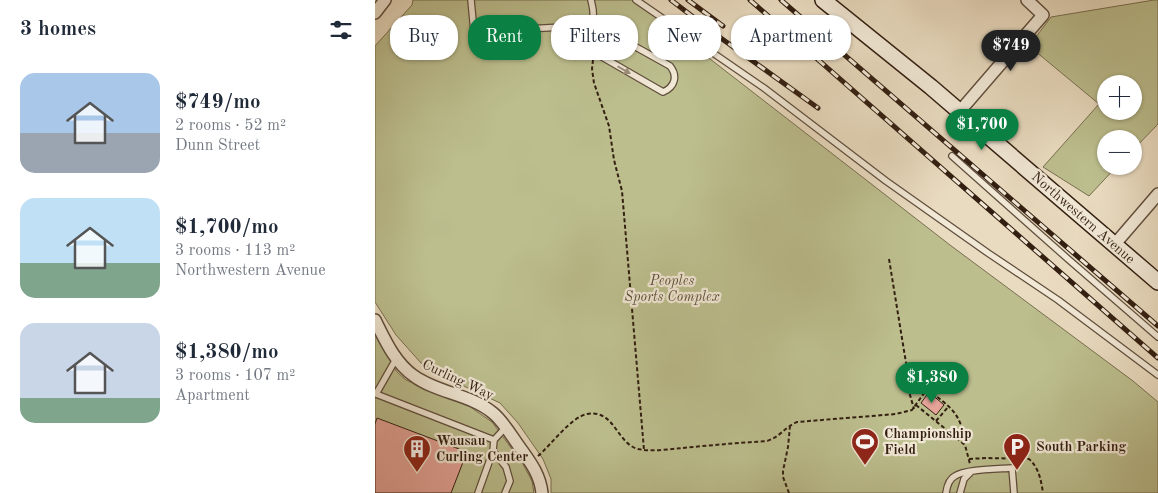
<!DOCTYPE html>
<html lang="en">
<head>
<meta charset="utf-8">
<style>
  body { margin:0; font-family:"Old Standard TT",serif; background:#f6f6f7; color:#1f2937; height:100vh; display:flex; flex-direction:column; font-size:19px; white-space:nowrap }
  * { box-sizing:border-box; margin:0 }
  p { font-size:16px; color:#747a83 }
  .icon { flex:none; width:28px; height:28px; fill:none; stroke:currentColor; stroke-width:2; stroke-linecap:round; stroke-linejoin:round }
  .map { position:relative; flex:1; overflow:hidden }
  .details { display:flex; flex-direction:column; background:#fff; width:375px }
  .details>* { flex:none }
  .top-card { position:absolute; left:15px; top:15px; width:475px; height:45px; display:flex; gap:10px }
  .tools { position:absolute; left:722px; top:75px; display:grid; gap:10px }
  .tools a { display:grid; place-items:center; width:45px; height:45px; border-radius:50%; background:#fff; box-shadow:0 1px 4px #0004; font-size:25px }
  .price { position:absolute; translate:-50% -42px; padding:0 11px; border-radius:18px; background:#0b8043; color:#fff; font-size:16px; line-height:32px; filter:drop-shadow(0 1px 2px #0008) }
  .price::after { content:''; position:absolute; left:50%; top:30px; width:15px; height:11px; margin-left:-8px; background:inherit; clip-path:polygon(0 0,100% 0,50% 100%) }
  .price.selected { background:#222; color:#fff }
  ul { padding:0; list-style:none }
  li { display:flex; align-items:center; gap:15px; height:125px; padding:0 20px }
  li span { display:grid; place-items:center; flex:none; width:140px; height:100px; border-radius:15px; color:#555 }
  li>.icon { margin-inline-start:auto }
  span .icon { width:60px; height:60px; fill:#fffc; stroke-width:1 }
  li b { font-size:21px }
  h2 { display:flex; justify-content:space-between; align-items:center; height:60px; padding:0 20px; font-size:21px }
  .pill { padding:0 18px; border-radius:20px; background:#fff; box-shadow:0 1px 4px #0004; font-size:18px; line-height:45px }
  .pill.selected { background:#0b8043; color:#fff }
  main { display:flex; flex:1; min-height:0 }
  .map>svg:first-child { display:block }
  .green { fill:#bcbe8e; stroke:#786e50; fill-rule:evenodd }
  .building { fill:#e6a499; stroke:#331f11 }
  .lines { fill:none; stroke-linecap:round; stroke-linejoin:round }
  .lane-casing { stroke:#604e3d; stroke-width:8 }
  .street-casing { stroke:#604e3d; stroke-width:14 }
  .secondary-casing { stroke:#331f11; stroke-width:18 }
  .path { stroke:#331f11; stroke-width:2; stroke-dasharray:4 2.5; stroke-linecap:butt }
  .lane { stroke:#f1e8d6; stroke-width:5.5 }
  .street { stroke:#f1e8d6; stroke-width:11 }
  .secondary { stroke:#f1e8d6; stroke-width:15 }
  .rail-casing { stroke:#331f11; stroke-width:5 }
  .rail { stroke:#f1e8d6; stroke-width:3; stroke-dasharray:9; stroke-linecap:butt }
  .oneway { fill:#9c8e7d }
  .labels { text-anchor:middle; dominant-baseline:central; stroke-width:4.5; stroke-linejoin:round; paint-order:stroke }
  .street-label { font-size:14px; fill:#331f11; stroke:#f1e8d6 }
  .park-label { font-size:14px; font-style:italic; fill:#5c4f36; stroke:#f1e8d6 }
  .poi-label { font-size:14px; font-weight:bold; fill:#331f11; stroke:#f1e8d6; text-anchor:start }
</style>
</head>
<body>
<main>
<section class="details">
<h2>3 homes<svg class="icon" aria-label="filters" viewBox="0 0 24 24"><path d="M4 7h16M4 17h16"/><circle cx="9" cy="7" r="2"/><circle cx="15" cy="17" r="2"/></svg></h2>
<ul>
<li><span style="background:linear-gradient(#a9c7e8 60%,#9aa5b1 0)"><svg class="icon" aria-label="home" viewBox="0 0 24 24"><path d="M3 11l9-7 9 7M6 9v11h12V9"/></svg></span><div><b>$749/mo</b><p>2 rooms · 52 m²</p><p>Dunn Street</p></div></li>
<li><span style="background:linear-gradient(#bfe0f5 65%,#7fa58c 0)"><svg class="icon" aria-label="home" viewBox="0 0 24 24"><path d="M3 11l9-7 9 7M6 9v11h12V9"/></svg></span><div><b>$1,700/mo</b><p>3 rooms · 113 m²</p><p>Northwestern Avenue</p></div></li>
<li><span style="background:linear-gradient(#c9d6e8 75%,#7fa58c 0)"><svg class="icon" aria-label="home" viewBox="0 0 24 24"><path d="M3 11l9-7 9 7M6 9v11h12V9"/></svg></span><div><b>$1,380/mo</b><p>3 rooms · 107 m²</p><p>Apartment</p></div></li>
</ul>
</section>
<div class="map">
<svg width="783" height="493" viewBox="0 0 783 493">
  <rect width="100%" height="100%" fill="#e9dbc0"/>
  <filter id="stains"><feTurbulence type="fractalNoise" baseFrequency=".004" numOctaves="4"/><feColorMatrix values="0 0 0 0 .2 0 0 0 0 .09 0 0 0 0 .02 0 0 0 .5 -.17"/></filter>
  <radialGradient id="worn" r=".72"><stop offset=".6" stop-color="#630" stop-opacity="0"/><stop offset="1" stop-color="#630" stop-opacity=".3"/></radialGradient>
  <path class="green" d="M38 0H259L575 245 758 381 783 402V493H176V479L168 459 143 423 125 403 76 380 46 363 21 335 0 302V46L37 5Z
    M779 0H783V124L759 149V139H731V166H742L714 196 668 167 724 104 654 46 676 17ZM731 84H759V111H731Z
    M0 335 22 372 31 380 94 406 117 422 148 464 157 481 159 493H0Z"/>
  <path class="building" d="M554 392 569 405 561 415 546 403Z
    M2 418 92 452 76 493H0V424Z"/>
  <g class="lines">
    <defs>
      <path id="lane" d="M96 0 99 32 206 26 216 22 295 66C303 76 300 87 288 92L222 54C212 43 212 38 216 24 216 22 218 19 218 16 219 11 217 5 216 0
        M261 0 389 88 511 181 613 253 683 300 783 375
        M577 156 693 259 783 337
        M21 359 1 394 119 440
        M118 451 131 467 135 481 130 493
        M103 493 118 451 119 440 131 427
        M571 493C572 486 574 479 580 476 590 469 624 469 637 468L639 493
        M585 493 589 479 595 473"/>
      <path id="street" d="M0 13 10 0
        M585 111 668 15 652 0
        M740 244 783 194
        M0 320C10 340 20 363 39 376 62 393 95 394 118 413 129 422 137 437 146 449 156 463 165 475 167 493"/>
      <path id="secondary" d="M448 0 556 87 783 282"/>
    </defs>
    <use href="#lane" class="lane-casing"/>
    <use href="#street" class="street-casing"/>
    <use href="#secondary" class="secondary-casing"/>
    <path class="path" d="M218 60 217 69 219 83 234 126 239 160 247 191 269 450
      M514 259 533 375 535 395 539 409
      M552 389C576 408 586 412 590 444
      M541 405 590 445 595 464
      M561 421 574 406
      M163 456C176 445 196 417 212 414 240 409 241 443 263 449 277 452 294 449 308 448 336 445 364 443 392 441 405 437 410 427 422 422L521 414 537 410 557 382
      M594 459 611 458 654 459C664 468 666 480 668 493
      M414 493 408 477V471L413 447 415 426"/>
    <use href="#lane" class="lane"/>
    <use href="#street" class="street"/>
    <use href="#secondary" class="secondary"/>
    <defs>
      <path id="rail" d="M296 0 343 36 443 108
        M313 0 348 26
        M375 0 783 358
        M406 0 783 326"/>
    </defs>
    <use href="#rail" class="rail-casing"/>
    <use href="#rail" class="rail"/>
  </g>
  <defs><path id="oneway-solid" d="M-6-.8H1V-3.2L6.5 0L1 3.2V.8H-6Z" transform="scale(1.25)"/></defs>
  <use class="oneway" href="#oneway-solid" transform="translate(249 70) rotate(30)"/>
  <defs>
    <symbol id="stadium-pin" viewBox="-11 -11 22 30"><path d="M0 17L-7.5 6A9.5 9.5 0 1 1 7.5 6Z" fill="#8f2418" stroke="#f1e8d6"/><path d="M0-5a6.5 5 0 1 0 0 10a6.5 5 0 1 0 0-10ZM-3.5-1.8h7v3.6h-7Z" fill="#fff"/></symbol>
    <symbol id="parking-pin" viewBox="-11 -11 22 30"><path d="M0 17L-7.5 6A9.5 9.5 0 1 1 7.5 6Z" fill="#8f2418" stroke="#f1e8d6"/><path d="M-3.5-5.5H1a3.5 3.5 0 0 1 0 7H-1V5.5H-3.5ZM-1-3.4V-.6H.8a1.4 1.4 0 0 0 0-2.8Z" fill="#fff"/></symbol>
    <symbol id="building-pin" viewBox="-11 -11 22 30"><path d="M0 17L-7.5 6A9.5 9.5 0 1 1 7.5 6Z" fill="#8f2418" stroke="#f1e8d6"/><path d="M-4-6H4V6H1V3H-1V6H-4ZM-2.5-4.3h1.7v1.8h-1.7ZM.8-4.3h1.7v1.8H.8ZM-2.5-1h1.7V.8h-1.7ZM.8-1h1.7V.8H.8Z" fill="#fff"/></symbol>
  </defs>
  <g fill-rule="evenodd">
    <use href="#stadium-pin" x="474" y="426" width="32" height="43"/>
    <use href="#parking-pin" x="626" y="431" width="32" height="43"/>
    <use href="#building-pin" x="26" y="433" width="32" height="43"/>
  </g>
  <g class="labels">
    <g class="street-label">
      <text transform="translate(708 218) rotate(41)">Northwestern Avenue</text>
      <text transform="translate(83 380) rotate(25)">Curling Way</text>
    </g>
    <g class="park-label">
      <text x="297" y="281">Peoples<tspan x="297" dy="16">Sports Complex</tspan></text>
    </g>
    <g class="poi-label">
      <text x="509" y="434">Championship<tspan x="509" dy="16">Field</tspan></text>
      <text x="61" y="441">Wausau<tspan x="61" dy="16">Curling Center</tspan></text>
      <text x="661" y="447">South Parking</text>
    </g>
  </g>
  <rect width="100%" height="100%" filter="url(#stains)"/>
  <rect width="100%" height="100%" fill="url(#worn)"/>
</svg>
<div class="tools">
<a>+</a>
<a>−</a>
</div>
<b class="price selected" style="left:636px;top:72px">$749</b>
<b class="price" style="left:607px;top:151px">$1,700</b>
<b class="price" style="left:557px;top:404px">$1,380</b>
<div class="top-card">
<a class="pill">Buy</a>
<a class="pill selected">Rent</a>
<a class="pill">Filters</a>
<a class="pill">New</a>
<a class="pill">Apartment</a>
</div>
</div>
</main>
</body>
</html>
